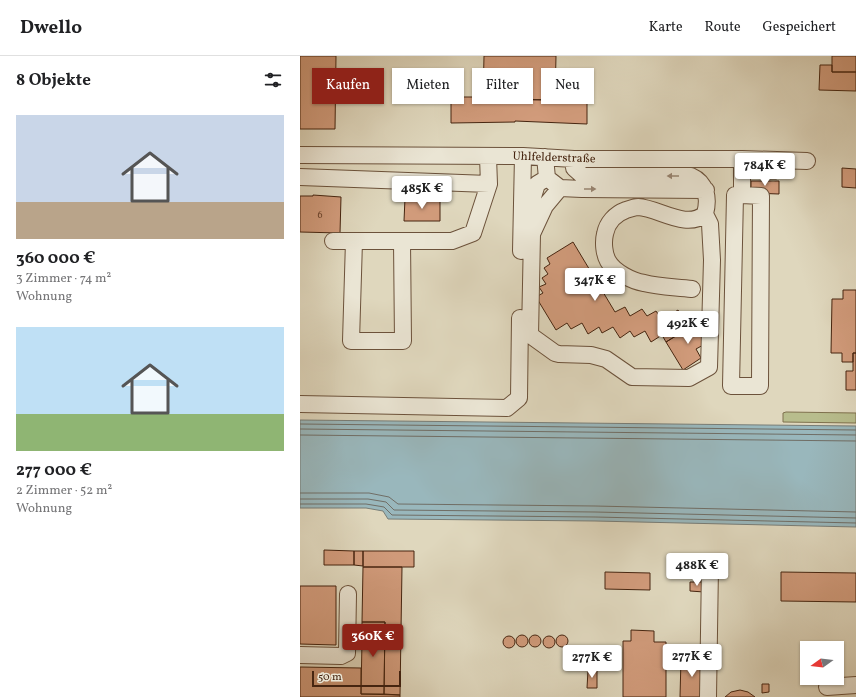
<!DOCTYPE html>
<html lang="de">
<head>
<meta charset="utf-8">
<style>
  body { margin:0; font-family:Vollkorn,serif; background:#f2f2f2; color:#202124; height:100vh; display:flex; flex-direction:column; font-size:15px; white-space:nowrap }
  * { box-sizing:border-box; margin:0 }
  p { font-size:13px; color:#757577 }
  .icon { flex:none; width:22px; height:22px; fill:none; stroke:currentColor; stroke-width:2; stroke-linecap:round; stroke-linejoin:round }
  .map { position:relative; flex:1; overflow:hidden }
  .details { display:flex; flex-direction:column; background:#fff; width:300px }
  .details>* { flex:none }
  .guide { position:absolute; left:12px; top:12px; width:380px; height:36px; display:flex; gap:8px }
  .needle { width:26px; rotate:255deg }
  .controls { position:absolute; left:500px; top:585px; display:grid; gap:8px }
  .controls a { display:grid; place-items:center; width:44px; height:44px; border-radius:0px; background:#fff; box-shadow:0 1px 3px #0004; font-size:20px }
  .scale { position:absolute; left:12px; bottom:10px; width:89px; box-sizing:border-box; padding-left:4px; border:2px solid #462510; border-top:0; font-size:11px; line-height:14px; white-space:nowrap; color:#462510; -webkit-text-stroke:3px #eae5d4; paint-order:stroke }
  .price { position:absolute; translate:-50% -34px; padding:0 9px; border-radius:4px; background:#fff; color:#222; font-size:13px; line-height:26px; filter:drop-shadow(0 1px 2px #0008) }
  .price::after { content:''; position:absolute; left:50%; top:24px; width:12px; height:9px; margin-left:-6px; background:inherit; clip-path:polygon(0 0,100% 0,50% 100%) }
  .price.active { background:#8f2418; color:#fff }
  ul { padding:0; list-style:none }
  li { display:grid; align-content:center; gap:8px; height:212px; padding:0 16px }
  li span { display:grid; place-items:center; height:124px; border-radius:0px; color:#555 }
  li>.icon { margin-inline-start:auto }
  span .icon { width:72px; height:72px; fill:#fffc; stroke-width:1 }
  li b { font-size:17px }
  h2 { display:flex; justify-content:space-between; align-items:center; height:48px; padding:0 16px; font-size:17px }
  .pill { padding:0 14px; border-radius:0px; background:#fff; box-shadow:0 1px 3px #0004; font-size:14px; line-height:36px }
  .pill.active { background:#8f2418; color:#fff }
  header { display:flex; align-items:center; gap:24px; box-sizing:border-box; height:56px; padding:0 20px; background:#fff; border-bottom:1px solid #e0e0e0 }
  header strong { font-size:19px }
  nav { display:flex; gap:22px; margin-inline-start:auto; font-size:14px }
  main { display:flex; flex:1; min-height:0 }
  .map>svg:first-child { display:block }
  .green { fill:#b8bd8d; stroke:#7f714e }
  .water { fill:#99b7bc; stroke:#787d77 }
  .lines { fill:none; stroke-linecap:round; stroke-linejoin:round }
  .shore { stroke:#706e66; stroke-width:1 }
  .building { fill:#d19b7b; stroke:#462510 }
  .minor-casing { stroke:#6c523b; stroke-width:18 }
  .minor { stroke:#eae5d4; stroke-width:16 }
  .tree { fill:#98866c }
  .oneway { fill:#988572 }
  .labels { text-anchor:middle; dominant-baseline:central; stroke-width:3.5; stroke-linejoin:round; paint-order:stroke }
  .number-label { font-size:10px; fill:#69422b }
  .street-label { font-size:12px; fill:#462510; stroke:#eae5d4 }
</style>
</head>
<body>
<header>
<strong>Dwello</strong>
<nav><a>Karte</a><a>Route</a><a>Gespeichert</a></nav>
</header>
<main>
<section class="details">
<h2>8 Objekte<svg class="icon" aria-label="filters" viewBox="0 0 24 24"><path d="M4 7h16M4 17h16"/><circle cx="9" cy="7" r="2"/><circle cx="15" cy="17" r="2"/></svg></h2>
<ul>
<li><span style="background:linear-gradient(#c9d6e8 70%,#b9a48a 0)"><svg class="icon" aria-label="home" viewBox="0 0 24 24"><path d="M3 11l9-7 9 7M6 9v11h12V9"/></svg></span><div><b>360 000 €</b><p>3 Zimmer · 74 m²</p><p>Wohnung</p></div></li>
<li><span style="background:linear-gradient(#bfe0f5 70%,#8fb573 0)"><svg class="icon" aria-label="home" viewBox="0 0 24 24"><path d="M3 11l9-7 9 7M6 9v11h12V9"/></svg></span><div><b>277 000 €</b><p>2 Zimmer · 52 m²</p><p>Wohnung</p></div></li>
</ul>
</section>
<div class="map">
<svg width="556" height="641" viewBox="0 0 556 641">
  <rect width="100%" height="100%" fill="#dfd7bd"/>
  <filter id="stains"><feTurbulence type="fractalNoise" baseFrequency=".005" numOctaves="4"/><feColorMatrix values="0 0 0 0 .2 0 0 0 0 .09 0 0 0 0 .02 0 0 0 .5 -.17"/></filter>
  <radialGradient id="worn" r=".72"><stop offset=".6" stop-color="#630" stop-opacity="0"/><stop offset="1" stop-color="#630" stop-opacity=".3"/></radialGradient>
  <path class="green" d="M486 356 556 357V367L483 366V357Z"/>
  <path class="water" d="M0 364 556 370V471L295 465 88 463 83 455 66 452H0Z"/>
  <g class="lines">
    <path class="shore" d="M0 368 556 374
      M0 373 556 379
      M0 379 556 385
      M0 437H69L89 441 98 448 295 450 556 456
      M0 443H68L86 446 94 454 295 456 556 462
      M0 448H66L84 451 92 459 295 461 556 467"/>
  </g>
  <path class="building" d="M0 0H36L35 73H0Z
    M184 0H256L255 44 183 43Z
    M532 0H556V16H532Z
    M520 9H532V16H556V35L519 34Z
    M255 37H267L266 42 287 43V68L215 65V66L151 67V41H178V42L183 43 255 44Z
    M542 112 556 113V132L542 131Z
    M451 125H479V138L451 137Z
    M13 139 41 141 40 177 0 176V140H13Z
    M105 142H140V165H104Z
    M273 186 315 256 325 251 330 260 342 253 347 260 356 255 362 264 378 254 389 272 366 286 362 279 351 286 345 275 334 281 330 275 320 282 313 271 302 277 299 271 288 278 282 267 271 273 267 267 256 274 236 241 243 237 239 231 246 228 242 222 248 218 244 212 250 208 247 202Z
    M543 234H556V297H553V306H542V297H531L532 243H543Z
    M398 266 408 283 405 288 396 293 401 302 383 314 366 286Z
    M553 297H556V334H546V315H553Z
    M24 494 54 495V509H24Z
    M54 495H63V510L54 509Z
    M63 495H114V511H63Z
    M63 511H102L100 639 84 638 85 566H62Z
    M305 516 350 517V534L305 533Z
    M481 516 556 517V546L481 545Z
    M390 526H404V536L390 535Z
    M0 530H36V589L0 588Z
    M62 566H85L84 638H61L62 584H59V578H62Z
    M331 574 354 575V586H366V641H323V585H331Z
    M256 585a6 6 0 1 1 12 0a6 6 0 1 1-12 0Z
    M216 585a6 6 0 1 1 12 0a6 6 0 1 1-12 0Z
    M229 585a6 6 0 1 1 12 0a6 6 0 1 1-12 0Z
    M203 586a6 6 0 1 1 12 0a6 6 0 1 1-12 0Z
    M243 586a6 6 0 1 1 12 0a6 6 0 1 1-12 0Z
    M381 603H404L403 641H380Z
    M0 611 61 612V638L100 639V641H0Z
    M288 614H297V632H287Z
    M462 628H469V636L462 637Z
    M440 634 448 636 455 641H425L431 636Z"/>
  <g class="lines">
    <defs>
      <path id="minor" d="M0 99 223 100 274 103H442L507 105
        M245 101 247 122 260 132 282 133 406 134
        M274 103V112L283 120H391C407 127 409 143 405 158 386 174 359 152 338 151 335 151 329 153 326 154 315 158 307 167 305 178 303 186 304 198 308 205 314 216 332 225 344 227 359 231 376 231 392 233
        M0 121 189 128 188 101
        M260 132 245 150 232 178 230 279 255 297 259 298 291 299 306 303 332 321 389 322 409 311 412 204 410 168 405 158
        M442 139H435L431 330H460L461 140 442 139V103
        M232 163V144L237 128 247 122
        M33 185H152L173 177 189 128
        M54 185 51 285H103L102 185
        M221 195 223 100
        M0 348 207 352 219 342 220 262
        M0 599 41 600 47 597 48 538
        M527 631 556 629
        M408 641 410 511"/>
    </defs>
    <use href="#minor" class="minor-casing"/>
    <use href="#minor" class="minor"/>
  </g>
  <circle class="tree" cx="473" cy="121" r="4.5"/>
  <defs><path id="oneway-solid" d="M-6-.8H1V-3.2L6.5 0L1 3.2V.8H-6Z"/></defs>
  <g class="oneway">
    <use href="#oneway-solid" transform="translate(373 120) rotate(-180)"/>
    <use href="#oneway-solid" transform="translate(290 133)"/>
  </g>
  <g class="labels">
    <g class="number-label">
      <text x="20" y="159">6</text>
    </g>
    <g class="street-label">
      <text transform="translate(254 102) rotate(2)">Uhlfelderstraße</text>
    </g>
  </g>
  <rect width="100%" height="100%" filter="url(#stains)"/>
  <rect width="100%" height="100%" fill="url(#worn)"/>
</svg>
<div class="controls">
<a><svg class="needle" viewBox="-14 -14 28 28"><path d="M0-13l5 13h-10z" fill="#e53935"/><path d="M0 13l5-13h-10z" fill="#757577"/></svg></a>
</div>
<div class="scale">50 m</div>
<b class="price" style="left:465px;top:131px">784K €</b>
<b class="price" style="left:122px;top:154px">485K €</b>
<b class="price" style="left:295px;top:246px">347K €</b>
<b class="price" style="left:388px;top:289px">492K €</b>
<b class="price" style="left:397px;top:531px">488K €</b>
<b class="price active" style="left:73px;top:602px">360K €</b>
<b class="price" style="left:392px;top:622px">277K €</b>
<b class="price" style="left:292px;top:623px">277K €</b>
<div class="guide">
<a class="pill active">Kaufen</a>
<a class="pill">Mieten</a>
<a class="pill">Filter</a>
<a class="pill">Neu</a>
</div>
</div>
</main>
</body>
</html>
